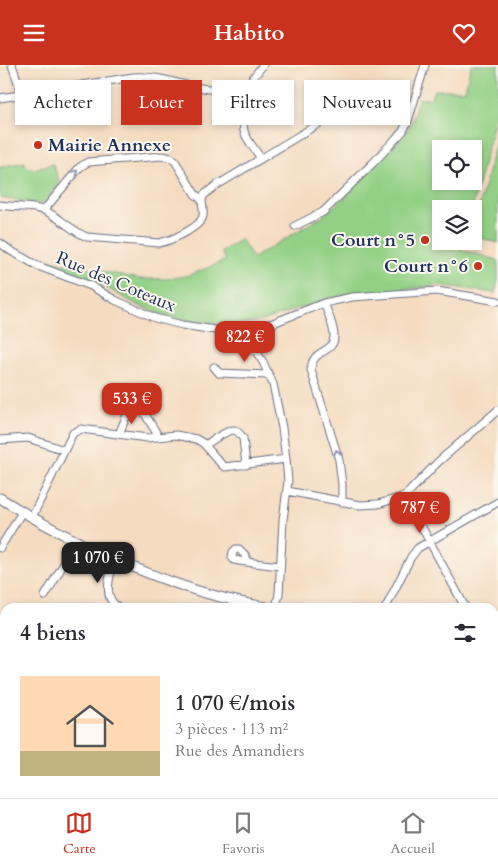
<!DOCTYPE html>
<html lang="fr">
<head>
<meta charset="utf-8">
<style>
  body { margin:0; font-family:Cardo,serif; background:#f2f2f3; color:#2b2b33; height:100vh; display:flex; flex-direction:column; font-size:19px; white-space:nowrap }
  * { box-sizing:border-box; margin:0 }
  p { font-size:16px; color:#7c7c81 }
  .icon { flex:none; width:28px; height:28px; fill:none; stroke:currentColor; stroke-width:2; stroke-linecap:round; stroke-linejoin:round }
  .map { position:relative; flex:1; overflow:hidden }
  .side { position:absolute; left:0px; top:538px; width:499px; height:196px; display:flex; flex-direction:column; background:#fff; border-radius:15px 15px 0 0; box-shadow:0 2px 8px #0003 }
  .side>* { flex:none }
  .banner { position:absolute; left:15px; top:15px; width:469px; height:45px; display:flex; gap:10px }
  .buttons { position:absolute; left:432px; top:75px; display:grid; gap:10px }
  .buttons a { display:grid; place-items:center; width:50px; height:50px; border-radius:0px; background:#fff; box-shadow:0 2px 8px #0003; font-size:25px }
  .price { position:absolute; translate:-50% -42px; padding:0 11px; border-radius:10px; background:#c8321e; color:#fff; font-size:16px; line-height:32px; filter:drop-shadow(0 1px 2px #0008) }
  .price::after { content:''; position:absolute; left:50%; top:30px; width:15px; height:11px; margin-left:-8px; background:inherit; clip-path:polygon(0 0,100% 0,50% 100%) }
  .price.on { background:#222; color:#fff }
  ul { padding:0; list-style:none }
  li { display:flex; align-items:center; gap:15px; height:125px; padding:0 20px }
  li+li { border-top:1px solid #e1e1e2 }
  li span { display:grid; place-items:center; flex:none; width:140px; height:100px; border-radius:0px; color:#555 }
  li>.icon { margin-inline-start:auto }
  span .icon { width:60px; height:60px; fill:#fffc; stroke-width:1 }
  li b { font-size:21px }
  h2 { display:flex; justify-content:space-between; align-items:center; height:60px; padding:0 20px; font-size:21px }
  .chip { padding:0 18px; border-radius:0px; background:#fff; box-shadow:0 2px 8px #0003; font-size:18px; line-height:45px }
  .chip.on { background:#c8321e; color:#fff }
  header { display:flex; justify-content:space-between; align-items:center; height:65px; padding:0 20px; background:#c8321e; color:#fff; font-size:22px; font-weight:700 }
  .dock { display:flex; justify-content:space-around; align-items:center; height:70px; border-top:1px solid #e1e1e2; background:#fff; font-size:14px; color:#7c7c81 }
  .dock a { display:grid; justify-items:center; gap:2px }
  .dock .on { color:#c8321e }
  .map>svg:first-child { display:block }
  .green { fill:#93d085; stroke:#578072; fill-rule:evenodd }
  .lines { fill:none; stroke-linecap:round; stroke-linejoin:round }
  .minor-casing { stroke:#676c81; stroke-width:9 }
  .tertiary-casing { stroke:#676c81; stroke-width:11 }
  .minor { stroke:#fff; stroke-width:7 }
  .tertiary { stroke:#fff; stroke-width:9 }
  .oneway { stroke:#8d97ae }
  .poi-dot { fill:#c8321e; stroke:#fbf7ec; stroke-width:2 }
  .labels { text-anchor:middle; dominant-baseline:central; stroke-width:4; stroke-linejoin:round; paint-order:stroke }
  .poi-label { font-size:18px; font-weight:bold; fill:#1b2f5e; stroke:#fbf7ec; text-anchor:end }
  .street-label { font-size:18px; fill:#1b2f5e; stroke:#fbf7ec }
</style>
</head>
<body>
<header><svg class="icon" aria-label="menu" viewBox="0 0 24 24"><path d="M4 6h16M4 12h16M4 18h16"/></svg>Habito<svg class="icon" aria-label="heart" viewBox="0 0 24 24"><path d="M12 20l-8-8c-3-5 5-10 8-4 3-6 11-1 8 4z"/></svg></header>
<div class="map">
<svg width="498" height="733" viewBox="0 0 498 733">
  <rect width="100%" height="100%" fill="#fbf7ec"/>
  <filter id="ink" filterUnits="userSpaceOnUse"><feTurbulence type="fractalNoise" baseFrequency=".02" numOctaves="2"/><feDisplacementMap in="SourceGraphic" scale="10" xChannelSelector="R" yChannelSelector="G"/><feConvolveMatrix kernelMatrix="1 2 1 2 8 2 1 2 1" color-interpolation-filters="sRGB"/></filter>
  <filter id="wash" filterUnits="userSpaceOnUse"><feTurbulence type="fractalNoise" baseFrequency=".0096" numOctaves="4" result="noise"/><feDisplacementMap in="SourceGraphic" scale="20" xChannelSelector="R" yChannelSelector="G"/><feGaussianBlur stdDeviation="1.12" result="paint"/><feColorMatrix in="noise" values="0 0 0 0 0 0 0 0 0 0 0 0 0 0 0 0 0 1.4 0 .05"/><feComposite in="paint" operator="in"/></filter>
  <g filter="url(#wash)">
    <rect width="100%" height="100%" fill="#f5dcc1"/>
    <path class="green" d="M471 0H498V41L472 144H441V176H463L461 185 498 195V216L495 228 439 220 387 227 355 228 330 233 262 256 234 260 200 257 166 252 137 240 96 217 47 198 48 195 140 214H168L190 210 226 195 221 187 241 174 253 193 323 151 349 128 406 68 413 54 418 34 431 33 434 25H465ZM441 84H474V116H441Z
      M498 68V178L474 171V161Z
      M25 97 26 102 33 104 53 99 60 118 43 139 0 133V102Z
      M494 719H498V733H436L449 729H494Z"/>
  </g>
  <g filter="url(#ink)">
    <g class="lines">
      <defs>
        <path id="minor" d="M12 0 22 29
          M0 33 133 12C160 10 184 22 210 24 223 26 236 25 249 23
          M261 94C256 85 247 76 244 66 242 57 247 28 250 19L252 14 263 0
          M202 135 204 130 214 122 338 47 354 42 412 40
          M0 140C14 143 29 140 43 145 59 151 71 166 87 172L159 178C170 176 200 163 203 151 204 146 202 140 202 135
          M44 145 80 102 88 97 162 91 171 93 175 96 195 129 202 135
          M295 161 323 147 373 98 403 66 408 56 425 0
          M0 178 11 186 38 201 91 221 115 235 155 253 182 260 235 268 245 271 251 279 263 297 273 319 282 363 286 394 288 416 283 455 279 529 276 542
          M324 238C328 248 333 259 334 270 335 290 312 282 311 305L339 395 342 420V437
          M245 271 255 265 324 238 352 232 437 226 498 236
          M214 302 219 308 269 310
          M119 369 131 340 132 338H136L140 341 159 372
          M0 375 28 373 64 385
          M205 380C210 377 228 364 234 365 238 366 241 370 243 373L246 400
          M287 426 360 440 378 439 405 431 438 397 498 345
          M405 431 465 542
          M32 452 71 372 73 368 81 364 147 373 176 370 196 374 203 378 222 400 225 402 286 394
          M0 483 22 447
          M116 494C110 506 102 533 117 541L116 542
          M246 497 234 495 232 492 233 487 236 484H239L246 491V497L280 501
          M45 531 77 476
          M386 542 411 492 418 483 498 437
          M494 574H498
          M0 638 5 639
          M335 729 345 733
          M388 729V733"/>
        <path id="tertiary" d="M0 433C61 471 127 503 195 525 218 532 242 538 266 542
          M494 592 498 593"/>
      </defs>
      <use href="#minor" class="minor-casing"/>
      <use href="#tertiary" class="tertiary-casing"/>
      <use href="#minor" class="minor"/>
      <use href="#tertiary" class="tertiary"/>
    </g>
    <defs><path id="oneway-chevron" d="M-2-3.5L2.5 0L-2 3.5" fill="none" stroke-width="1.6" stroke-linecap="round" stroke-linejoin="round" transform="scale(1.25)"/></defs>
    <g class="oneway">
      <use href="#oneway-chevron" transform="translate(75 108) rotate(-50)"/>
      <use href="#oneway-chevron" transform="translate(337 388) rotate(-107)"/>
    </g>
  </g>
  <g class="poi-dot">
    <circle cx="38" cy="80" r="5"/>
    <circle cx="425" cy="175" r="5"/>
    <circle cx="478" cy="201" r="5"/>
  </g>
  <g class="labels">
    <g class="poi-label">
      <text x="48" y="80" text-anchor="start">Mairie Annexe</text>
      <text x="415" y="175">Court n°5</text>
      <text x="468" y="201">Court n°6</text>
    </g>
    <g class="street-label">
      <text transform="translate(116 217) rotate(23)">Rue des Coteaux</text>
    </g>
  </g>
</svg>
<div class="buttons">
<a><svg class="icon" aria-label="locate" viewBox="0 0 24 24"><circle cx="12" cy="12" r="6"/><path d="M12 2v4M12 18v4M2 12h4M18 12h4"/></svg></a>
<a><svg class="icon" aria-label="layers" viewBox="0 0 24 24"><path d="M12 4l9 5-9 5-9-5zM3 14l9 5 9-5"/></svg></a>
</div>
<b class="price" style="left:245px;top:298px">822 €</b>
<b class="price" style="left:132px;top:360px">533 €</b>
<b class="price" style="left:420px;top:469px">787 €</b>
<b class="price on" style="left:98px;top:519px">1 070 €</b>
<div class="banner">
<a class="chip">Acheter</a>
<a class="chip on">Louer</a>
<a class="chip">Filtres</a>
<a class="chip">Nouveau</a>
</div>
<section class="side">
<h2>4 biens<svg class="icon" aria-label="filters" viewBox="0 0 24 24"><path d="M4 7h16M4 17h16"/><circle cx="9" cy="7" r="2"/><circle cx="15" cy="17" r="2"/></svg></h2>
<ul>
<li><span style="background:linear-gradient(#ffd9b3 75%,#c2b280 0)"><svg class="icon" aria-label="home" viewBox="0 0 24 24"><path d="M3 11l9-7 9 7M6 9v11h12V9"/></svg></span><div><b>1 070 €/mois</b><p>3 pièces · 113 m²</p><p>Rue des Amandiers</p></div></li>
</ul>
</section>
</div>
<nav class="dock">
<a class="on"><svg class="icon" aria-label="map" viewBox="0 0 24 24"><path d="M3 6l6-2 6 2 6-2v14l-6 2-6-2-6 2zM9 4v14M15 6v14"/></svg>Carte</a>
<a><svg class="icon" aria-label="saved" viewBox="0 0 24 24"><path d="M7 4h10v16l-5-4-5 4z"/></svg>Favoris</a>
<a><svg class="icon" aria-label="home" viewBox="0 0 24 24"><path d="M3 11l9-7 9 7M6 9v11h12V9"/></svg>Accueil</a>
</nav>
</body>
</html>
